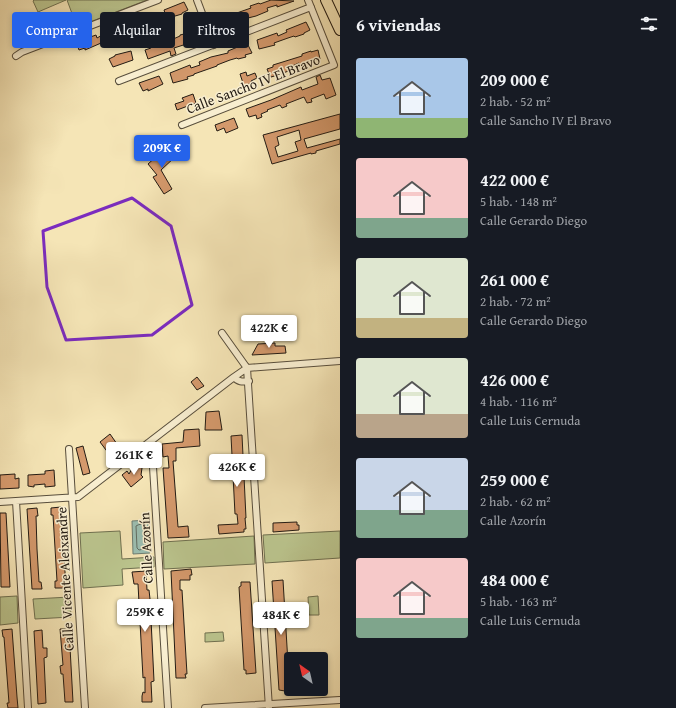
<!DOCTYPE html>
<html lang="es">
<head>
<meta charset="utf-8">
<style>
  body { margin:0; font-family:"Gentium Book Plus",serif; background:#242831; color:#f1f3f6; height:100vh; display:flex; flex-direction:column; font-size:15px; white-space:nowrap }
  * { box-sizing:border-box; margin:0 }
  p { font-size:13px; color:#9ea1a6 }
  .icon { flex:none; width:22px; height:22px; fill:none; stroke:currentColor; stroke-width:2; stroke-linecap:round; stroke-linejoin:round }
  .map { position:relative; flex:1; overflow:hidden }
  .drawer { display:flex; flex-direction:column; background:#171b24; width:336px }
  .drawer>* { flex:none }
  .banner { position:absolute; left:12px; top:12px; width:268px; height:36px; display:flex; gap:8px }
  .needle { width:26px; rotate:326deg }
  .tools { position:absolute; left:284px; top:652px; display:grid; gap:8px }
  .tools a { display:grid; place-items:center; width:44px; height:44px; border-radius:4px; background:#171b24; box-shadow:0 2px 6px #0003; font-size:20px }
  .price { position:absolute; translate:-50% -34px; padding:0 9px; border-radius:4px; background:#fff; color:#222; font-size:13px; line-height:26px; filter:drop-shadow(0 1px 2px #0008) }
  .price::after { content:''; position:absolute; left:50%; top:24px; width:12px; height:9px; margin-left:-6px; background:inherit; clip-path:polygon(0 0,100% 0,50% 100%) }
  .price.active { background:#2563eb; color:#fff }
  ul { padding:0; list-style:none }
  li { display:flex; align-items:center; gap:12px; height:100px; padding:0 16px }
  li span { display:grid; place-items:center; flex:none; width:112px; height:80px; border-radius:4px; color:#555 }
  li>.icon { margin-inline-start:auto }
  span .icon { width:48px; height:48px; fill:#fffc; stroke-width:1 }
  li b { font-size:17px }
  h2 { display:flex; justify-content:space-between; align-items:center; height:48px; padding:0 16px; font-size:17px }
  .tag { padding:0 14px; border-radius:4px; background:#171b24; box-shadow:0 2px 6px #0003; font-size:14px; line-height:36px }
  .tag.active { background:#2563eb; color:#fff }
  main { display:flex; flex:1; min-height:0 }
  .map>svg:first-child { display:block }
  .green { fill:#bbc58e; stroke:#6f7050 }
  .water { fill:#9cbfb2; stroke:#6c7d72 }
  .lines { fill:none; stroke-linecap:round; stroke-linejoin:round }
  .shore { stroke:#606d62; stroke-width:1 }
  .building { fill:#d4996c; stroke:#231b13; fill-rule:evenodd }
  .street-casing { stroke:#584e3c; stroke-width:8 }
  .primary-casing { stroke:#231b13; stroke-width:12 }
  .street { stroke:#f8eed0; stroke-width:6 }
  .primary { stroke:#f5e5b6; stroke-width:10 }
  .marked { fill:none; stroke:#7b2cbf; stroke-width:3; stroke-linejoin:round }
  .labels { text-anchor:middle; dominant-baseline:central; stroke-width:3; stroke-linejoin:round; paint-order:stroke }
  .street-label { font-size:14px; fill:#231b13; stroke:#f8eed0 }
</style>
</head>
<body>
<main>
<div class="map">
<svg width="340" height="708" viewBox="0 0 340 708">
  <rect width="100%" height="100%" fill="#f5e5b6"/>
  <filter id="stains"><feTurbulence type="fractalNoise" baseFrequency=".005" numOctaves="4"/><feColorMatrix values="0 0 0 0 .2 0 0 0 0 .09 0 0 0 0 .02 0 0 0 .5 -.17"/></filter>
  <radialGradient id="worn" r=".72"><stop offset=".6" stop-color="#630" stop-opacity="0"/><stop offset="1" stop-color="#630" stop-opacity=".3"/></radialGradient>
  <path class="green" d="M34 0H66L38 12 33 1Z
    M67 0H147L77 27Z
    M120 531 122 559 154 557V567L122 569 123 585 83 588 80 533Z
    M340 531V558L265 563 263 535Z
    M254 536 255 564 164 569 163 542Z
    M17 596 18 623 0 625V597Z
    M318 596 319 615H309L308 597Z
    M70 597 71 617 35 619 33 599Z
    M223 632 224 641 205 642V633Z"/>
  <path class="water" d="M148 520 150 553 133 554 132 521Z"/>
  <g class="lines">
    <path class="shore" d="M143 524 144 526 146 548 144 549 139 550 137 548 136 526 138 525Z"/>
  </g>
  <path class="building" d="M271 0 294 1 277 7V5L267 8 268 11 256 16 248 18 247 15 238 18 239 22 227 27 219 29 217 26 215 21 222 19 221 17 230 14 231 15 251 8 250 6 259 3 260 4Z
    M184 2 188 10 182 13V14L158 21V23L152 25 153 26 137 30 115 40 114 39 108 41V40L85 50V48L79 50 76 42 96 35 97 38 106 33 105 31 125 24 127 27 135 23 134 20 154 13 156 16 165 13 164 10Z
    M67 13 69 21 62 25 49 29 48 26 19 37 18 34 16 29 22 26 21 25 37 21 38 24 60 14 61 15Z
    M306 22 310 30 304 33V34L295 37 294 36 288 38 274 43 275 45 259 49 257 40 277 33 278 36 287 32 286 30Z
    M196 31 199 40 174 48 176 54 171 56 170 51 148 59 145 50 151 48 150 47 166 42 165 39 169 37 171 40 180 36V35Z
    M247 43 252 53 245 55 246 57 238 59 237 58 230 60 217 65V66L194 74V75L187 77 188 79 173 83 170 73 190 65 191 68 200 65 199 62 211 57 228 53V51Z
    M318 50 320 59 300 66 299 63 290 67 291 70 278 75 271 77 269 74 267 69 273 67V65L302 56V54L311 51V52Z
    M131 51 133 60 113 67 109 59 115 56V55Z
    M246 72 247 76 255 73 257 78 251 81 252 83 244 86 240 74Z
    M320 75 322 80 330 78 336 95 326 99 324 94 311 99 312 102 307 103 304 97 286 104 287 106 282 108 280 105 267 110 268 111 261 114 262 117 257 119 256 115 249 117 246 109 271 100 301 87 302 90 318 84 316 77Z
    M159 76 163 84 148 91V89L143 91 139 83Z
    M193 94 196 103 177 110 175 104 184 101 182 98Z
    M340 114V129L304 139 307 148 340 139V144L316 151V153L311 154V153L272 164 263 135ZM299 130 301 140 295 142 298 151 278 157 275 147 279 145 277 137Z
    M234 118 238 128 226 133 224 128 217 131 215 125Z
    M167 147 175 157 161 170 172 189 164 194 153 177 157 175 148 164Z
    M275 343V346H285L286 353 252 355 258 344Z
    M197 377 204 386 197 390 191 382Z
    M219 411 222 430H205L206 412Z
    M199 429 200 446 176 448V461H173L178 527 188 526 189 537 168 538 163 468H169L168 456 163 457 162 444 183 442 184 430Z
    M110 434 117 444 113 447 115 449 109 454 100 442Z
    M242 435 246 518H245L246 529H244V532L219 534 218 525 238 524 237 514H235L231 436Z
    M83 446 90 473 83 475 76 448Z
    M137 465 140 466 142 468 141 475 143 477 131 487 122 475 127 471 129 474 133 467Z
    M54 470 55 486 45 487V484L34 485V487L28 486V475L45 474V471Z
    M15 474V479L19 478V488L0 489V475Z
    M61 507 66 588H55V581H57L53 515H51V508Z
    M37 508 38 516H36L37 549 39 582H41L42 589H32L27 509Z
    M0 513H6L10 587H1Z
    M297 522V525H299V530L273 532V523Z
    M191 569 192 575H190V580H180V590H182L187 674H185L186 678H176L171 571Z
    M146 571 147 590H149L150 599 154 681 151 682 152 702H142V696L143 692 145 693V677L143 678 138 584H134L132 572Z
    M283 580 289 680H291V693H286L285 691 279 690 272 581Z
    M241 582H250L256 673 246 674V670H244L239 587 241 586Z
    M12 629 17 697 18 708H8L7 703H9L4 637H3L2 630Z
    M60 629H69L73 702H65L63 674H61L60 666 63 665Z
    M42 630 43 648H47V657L44 658 46 703 38 704 34 631Z"/>
  <g class="lines">
    <defs>
      <path id="street" d="M197 0 214 45
        M16 56 22 52 158 0
        M119 81 311 7
        M182 125 334 65 308 0
        M222 333 247 368 269 708
        M234 377C238 382 242 382 249 381
        M148 443 151 448 153 467 168 708
        M69 449 85 708
        M137 451 147 458H152
        M16 501 28 708
        M0 502 78 497 234 377 247 368 340 361
        M205 708 340 700"/>
      <path id="primary" d="M326 0 340 30"/>
    </defs>
    <use href="#street" class="street-casing"/>
    <use href="#primary" class="primary-casing"/>
    <use href="#street" class="street"/>
    <use href="#primary" class="primary"/>
  </g>
  <path class="marked" d="M132 198 171 226 192 305 152 335 66 340 47 287 43 231Z"/>
  <g class="labels">
    <g class="street-label">
      <text transform="translate(253 84) rotate(-21)">Calle Sancho IV El Bravo</text>
      <text transform="translate(146 548) rotate(-93)">Calle Azorín</text>
      <text transform="translate(65 579) rotate(-93)">Calle Vicente Aleixandre</text>
    </g>
  </g>
  <rect width="100%" height="100%" filter="url(#stains)"/>
  <rect width="100%" height="100%" fill="url(#worn)"/>
</svg>
<div class="tools">
<a><svg class="needle" viewBox="-14 -14 28 28"><path d="M0-13l5 13h-10z" fill="#e53935"/><path d="M0 13l5-13h-10z" fill="#9ea1a6"/></svg></a>
</div>
<b class="price active" style="left:162px;top:169px">209K €</b>
<b class="price" style="left:269px;top:349px">422K €</b>
<b class="price" style="left:134px;top:476px">261K €</b>
<b class="price" style="left:237px;top:488px">426K €</b>
<b class="price" style="left:145px;top:633px">259K €</b>
<b class="price" style="left:281px;top:636px">484K €</b>
<div class="banner">
<a class="tag active">Comprar</a>
<a class="tag">Alquilar</a>
<a class="tag">Filtros</a>
</div>
</div>
<section class="drawer">
<h2>6 viviendas<svg class="icon" aria-label="filters" viewBox="0 0 24 24"><path d="M4 7h16M4 17h16"/><circle cx="9" cy="7" r="2"/><circle cx="15" cy="17" r="2"/></svg></h2>
<ul>
<li><span style="background:linear-gradient(#a9c7e8 75%,#8fb573 0)"><svg class="icon" aria-label="home" viewBox="0 0 24 24"><path d="M3 11l9-7 9 7M6 9v11h12V9"/></svg></span><div><b>209 000 €</b><p>2 hab. · 52 m²</p><p>Calle Sancho IV El Bravo</p></div></li>
<li><span style="background:linear-gradient(#f6c9c9 75%,#7fa58c 0)"><svg class="icon" aria-label="home" viewBox="0 0 24 24"><path d="M3 11l9-7 9 7M6 9v11h12V9"/></svg></span><div><b>422 000 €</b><p>5 hab. · 148 m²</p><p>Calle Gerardo Diego</p></div></li>
<li><span style="background:linear-gradient(#dfe7d0 75%,#c2b280 0)"><svg class="icon" aria-label="home" viewBox="0 0 24 24"><path d="M3 11l9-7 9 7M6 9v11h12V9"/></svg></span><div><b>261 000 €</b><p>2 hab. · 72 m²</p><p>Calle Gerardo Diego</p></div></li>
<li><span style="background:linear-gradient(#dfe7d0 70%,#b9a48a 0)"><svg class="icon" aria-label="home" viewBox="0 0 24 24"><path d="M3 11l9-7 9 7M6 9v11h12V9"/></svg></span><div><b>426 000 €</b><p>4 hab. · 116 m²</p><p>Calle Luis Cernuda</p></div></li>
<li><span style="background:linear-gradient(#c9d6e8 65%,#7fa58c 0)"><svg class="icon" aria-label="home" viewBox="0 0 24 24"><path d="M3 11l9-7 9 7M6 9v11h12V9"/></svg></span><div><b>259 000 €</b><p>2 hab. · 62 m²</p><p>Calle Azorín</p></div></li>
<li><span style="background:linear-gradient(#f6c9c9 75%,#7fa58c 0)"><svg class="icon" aria-label="home" viewBox="0 0 24 24"><path d="M3 11l9-7 9 7M6 9v11h12V9"/></svg></span><div><b>484 000 €</b><p>5 hab. · 163 m²</p><p>Calle Luis Cernuda</p></div></li>
</ul>
</section>
</main>
</body>
</html>
